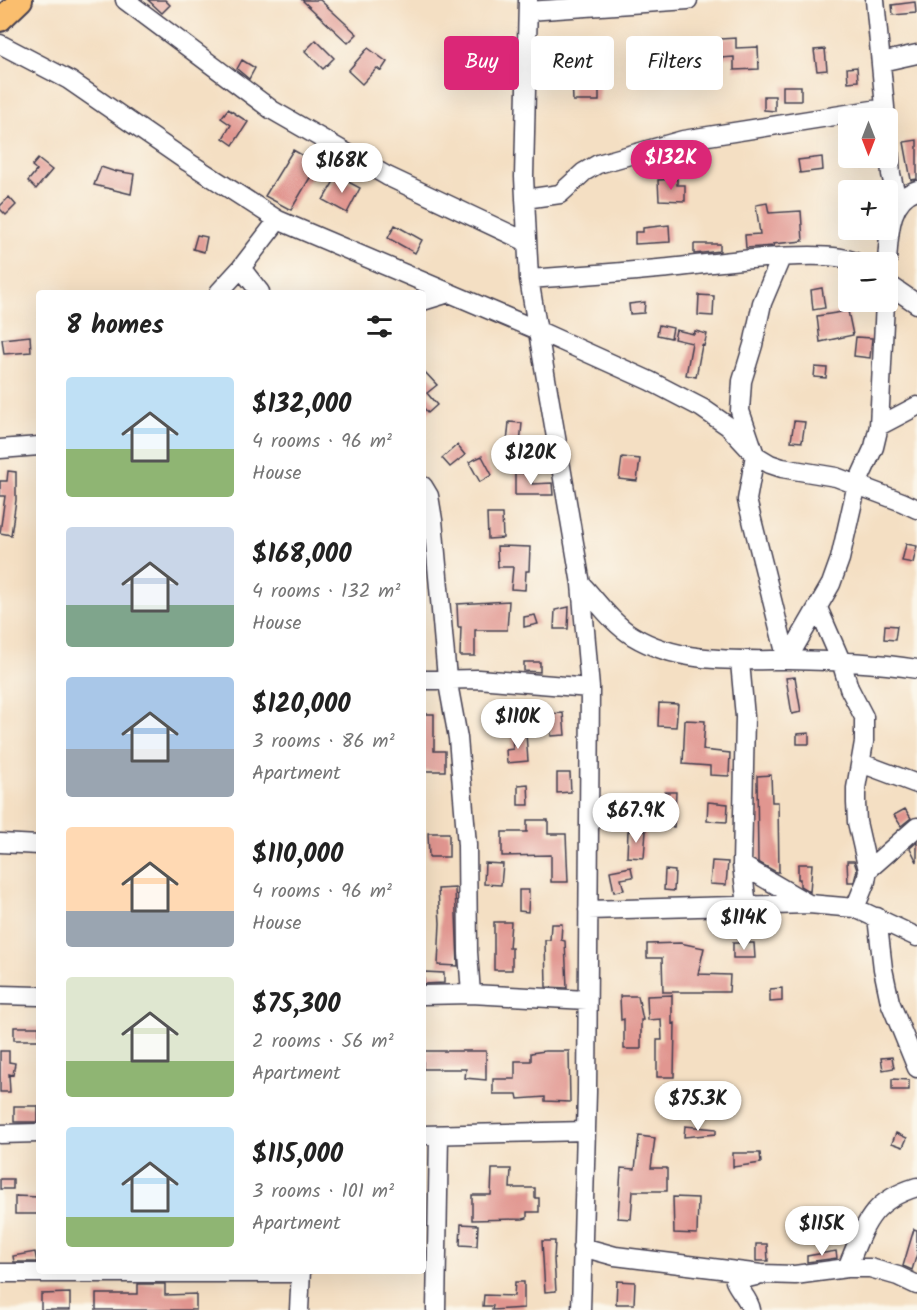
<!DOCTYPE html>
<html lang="en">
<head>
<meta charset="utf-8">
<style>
  body { margin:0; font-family:Kalam,sans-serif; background:#f6f6f6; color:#222; height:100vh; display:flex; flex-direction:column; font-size:22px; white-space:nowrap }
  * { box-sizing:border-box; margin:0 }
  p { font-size:20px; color:#767676 }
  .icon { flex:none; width:33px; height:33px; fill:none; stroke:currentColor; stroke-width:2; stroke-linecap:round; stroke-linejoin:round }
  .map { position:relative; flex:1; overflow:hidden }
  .drawer { position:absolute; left:36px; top:290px; width:390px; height:984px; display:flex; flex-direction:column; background:#fff; border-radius:6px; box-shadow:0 6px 24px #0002 }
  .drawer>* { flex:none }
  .guide { position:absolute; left:444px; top:36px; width:382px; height:54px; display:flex; gap:12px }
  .needle { width:39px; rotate:180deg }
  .tools { position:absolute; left:838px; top:108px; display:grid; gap:12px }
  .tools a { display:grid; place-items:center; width:60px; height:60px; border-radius:6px; background:#fff; box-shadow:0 6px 24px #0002; font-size:30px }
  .price { position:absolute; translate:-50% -51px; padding:0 14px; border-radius:21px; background:#fff; color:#222; font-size:20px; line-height:39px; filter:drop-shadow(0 2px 3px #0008) }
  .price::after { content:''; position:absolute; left:50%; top:36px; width:18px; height:14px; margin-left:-9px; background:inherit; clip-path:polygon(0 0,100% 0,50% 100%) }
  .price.current { background:#db2777; color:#fff }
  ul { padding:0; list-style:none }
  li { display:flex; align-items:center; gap:18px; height:150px; padding:0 30px }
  li span { display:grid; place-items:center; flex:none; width:168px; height:120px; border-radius:6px; color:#555 }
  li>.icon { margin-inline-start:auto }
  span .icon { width:72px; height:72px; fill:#fffc; stroke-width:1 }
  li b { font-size:26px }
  h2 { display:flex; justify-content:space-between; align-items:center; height:72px; padding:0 30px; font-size:26px }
  .pill { padding:0 21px; border-radius:6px; background:#fff; box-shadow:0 6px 24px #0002; font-size:21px; line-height:54px }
  .pill.current { background:#db2777; color:#fff }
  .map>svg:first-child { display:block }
  .building { fill:#e19690 }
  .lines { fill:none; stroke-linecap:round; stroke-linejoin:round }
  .minor-casing { stroke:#423e4f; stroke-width:21 }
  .major-casing { stroke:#423e4f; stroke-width:26 }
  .minor { stroke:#fff; stroke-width:18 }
  .major { stroke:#fabe6e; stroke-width:22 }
</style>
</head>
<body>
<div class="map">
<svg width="917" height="1310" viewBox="0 0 917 1310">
  <rect width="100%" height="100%" fill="#fbf7ec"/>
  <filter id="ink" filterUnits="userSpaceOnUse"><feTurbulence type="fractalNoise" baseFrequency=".0167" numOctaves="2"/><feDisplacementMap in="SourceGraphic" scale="12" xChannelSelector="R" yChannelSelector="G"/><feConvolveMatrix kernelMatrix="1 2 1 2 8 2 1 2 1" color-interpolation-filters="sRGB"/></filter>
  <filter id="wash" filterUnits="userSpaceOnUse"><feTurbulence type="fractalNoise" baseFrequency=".008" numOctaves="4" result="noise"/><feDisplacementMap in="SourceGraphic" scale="24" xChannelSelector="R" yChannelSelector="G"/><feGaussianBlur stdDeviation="1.35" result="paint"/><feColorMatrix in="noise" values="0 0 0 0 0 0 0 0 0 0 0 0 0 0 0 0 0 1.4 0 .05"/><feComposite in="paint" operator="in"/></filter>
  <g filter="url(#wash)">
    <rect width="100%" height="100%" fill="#f4dfc3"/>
    <g id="blocks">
      <path class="building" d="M148 0H165L170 5 162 13Z
        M302 0H320L357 34 348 43Z
        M915 2 916 13 893 15 892 5Z
        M736 38V48L758 47 759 69 734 70V57L705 59 704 40Z
        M568 39 596 40V57H568Z
        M316 40 334 58 323 69 305 51Z
        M368 48 387 62 381 71 377 68 362 84 348 71Z
        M825 49 827 70 817 71 814 50Z
        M242 60 255 68 249 79 237 69Z
        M857 67 858 81 848 82 847 68Z
        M572 77H586V82H599V101H573Z
        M783 86H801V101H783Z
        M764 96H775V111L764 110Z
        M228 109 248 122 233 145 223 138 231 125 221 118Z
        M917 140V179L911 180 904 142Z
        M293 150 318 164 291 210 265 196Z
        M822 157 823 170 800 173 798 160Z
        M38 159 52 170 36 189 28 181 37 170 32 166Z
        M101 167 116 172V171L134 174 131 194 94 185Z
        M337 176 360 188 347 213 323 200Z
        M677 179V185H685V201L659 200 658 180Z
        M9 197 16 205 6 215 0 209V206Z
        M767 203 769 213 801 211 803 241 773 244 774 246 746 248 745 235 760 234 756 205Z
        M395 225 422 240 415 253 388 238Z
        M669 225 670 242 635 244V232H643V228Z
        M197 235 207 237 204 252 193 249Z
        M694 244H720V251L694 254Z
        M822 288 825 308 813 310 811 290Z
        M699 295 714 296 713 316 698 315Z
        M645 302 644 313 630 314 629 304Z
        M848 311 853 335 820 342 817 316Z
        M659 325 673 328 671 338 657 335Z
        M676 330 694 334 695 331 707 334 704 346 702 345 696 377 686 375 692 343 674 339Z
        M30 336 31 352 4 354 2 339Z
        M856 337 872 338 870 358 854 356Z
        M815 367 827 368 826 378 814 377Z
        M423 370 437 385 427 393 437 405 428 413 423 407Z
        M794 421 805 422 802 442 791 441Z
        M509 422 522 423 520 444 507 443Z
        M457 445 465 455 450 467 442 458Z
        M482 456 492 475 480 482 469 462Z
        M622 457 640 459 637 481 619 479Z
        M8 471 16 472V500L11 535 0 533 5 496H0V481H7Z
        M515 473H532V484L552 483 553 495H515Z
        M487 514H502L503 538 488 539Z
        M906 544 917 546 913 563 902 561Z
        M497 546 530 547 529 571H526L525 590 511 589 513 567H498Z
        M509 601 507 630H475V656H460L461 627H458L457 604Z
        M569 607 568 629H554L555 610Z
        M535 615 538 624 524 627V617Z
        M885 625 897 626 895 640 884 639Z
        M524 662H540V672L524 671Z
        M795 677 801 712 792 714 786 678Z
        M659 703 678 704 676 727 658 726Z
        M563 713 565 735 551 736 549 714Z
        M423 714H434V751H445V771H423Z
        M685 720 705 721 703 750 730 753 729 776 710 775V766L683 764Z
        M809 733V744H797V734Z
        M526 734 528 761 507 763 506 750 513 749 512 735Z
        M557 773H570L571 792 557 793Z
        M771 775 772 802H778L779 872H776L758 862 757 776Z
        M528 784 529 805H518V785Z
        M665 792H676L674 827 662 826Z
        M708 802 728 804 727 822 707 821Z
        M905 809 911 818 901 826 894 815Z
        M527 820H548V834H566L568 882H551V855L502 856V832H527Z
        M628 831H646L644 858 627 857Z
        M428 833H449V857H429Z
        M917 842V862L910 848Z
        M712 861 728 862 726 885 710 884Z
        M847 861H854L857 870 854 882H848Z
        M485 863 503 864 501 885 484 884Z
        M798 864H812L810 892 800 886V879H798Z
        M631 867 633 877 621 879 624 890 614 892 610 871Z
        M665 870 675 871 674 891 664 890Z
        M455 888 458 966 438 965 440 923 438 889Z
        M519 890H529L528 912 519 911Z
        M494 922H511L509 948H512V970H494Z
        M551 924H562L561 940 565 941 567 988 546 987 545 940H550Z
        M680 943 704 948 698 974 730 975 729 992H663L662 958H647V944Z
        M733 943H754L755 958H733Z
        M424 972 444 973V983L424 984Z
        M782 988V1001L770 1002V989Z
        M672 995V1024L675 1023 674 1077H657V1040H662L661 1019 648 1020 647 996Z
        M620 996H638L643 1020H641V1049H624V1019L621 1020Z
        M14 1027H39V1040H14Z
        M0 1051H9V1062L15 1063 13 1075 9 1074 10 1092H0Z
        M423 1051H486V1080L465 1078 466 1069H423Z
        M545 1051H569L570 1102 545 1101V1097L518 1099 517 1094H493V1079H515V1061H531V1053Z
        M892 1057 894 1068 883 1070 881 1058Z
        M892 1079 909 1080V1090H892Z
        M708 1095 710 1106 696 1109 694 1098Z
        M687 1096 689 1106 672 1109 670 1099Z
        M14 1106H38V1122H14Z
        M685 1126 716 1129V1134L684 1137Z
        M896 1133 907 1138 903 1147 892 1143Z
        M639 1136 655 1138 651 1168H667V1191H633L631 1219 618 1218 621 1168 635 1169Z
        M733 1153H760L761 1163 733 1167Z
        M492 1169H511L510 1188H535V1198H539V1212H527V1218L523 1219 472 1220V1195H491Z
        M0 1179H13V1189H0Z
        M15 1196 39 1197V1214H15Z
        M673 1197 698 1198 697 1234 674 1233Z
        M852 1218 854 1224 852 1228 832 1234 829 1224Z
        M461 1224 478 1225 477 1246 460 1245Z
        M914 1229 917 1230V1254L912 1270 903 1266Z
        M542 1241H555L554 1260 556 1291 545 1292Z
        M756 1244H767L768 1261H756Z
        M836 1251 837 1258 807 1262V1256Z
        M35 1252 37 1262H14L13 1256Z
        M617 1281 635 1282 634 1304H616Z
        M515 1282H524V1308L492 1310 493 1306H483L484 1295 514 1296Z
        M138 1284H165V1295L196 1294V1310H96V1294H138Z
        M70 1293V1310H41V1294Z"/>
    </g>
  </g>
  <g filter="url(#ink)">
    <use href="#blocks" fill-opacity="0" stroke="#423e4f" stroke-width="1.5"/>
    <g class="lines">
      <defs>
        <path id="minor" d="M125 0 272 110 387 176 527 242
          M528 0 524 177 529 279 581 584 590 688 587 1092 581 1310
          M875 0 886 118
          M528 11 688 0
          M0 44 69 80 188 162 278 220 537 330 650 381 702 408 728 426 755 455 770 464 782 468 836 477 902 502 917 509
          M881 62 917 54
          M888 136 891 174 898 204
          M525 199 560 194 584 172 598 164 683 140 885 108
          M781 258 762 303 753 345 742 381 740 411 755 455 747 500 787 660
          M887 262C889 237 888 199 917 190
          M241 268 260 292
          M529 279C572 276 615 273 658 269 697 266 826 246 855 262
          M888 284 917 304
          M219 292 241 268 278 220
          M423 301 449 293
          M879 426 917 406
          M0 449 39 446
          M423 486 429 496 433 520 447 678 458 738 467 845 468 952 471 994
          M581 584C597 601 612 623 633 636 679 664 737 660 789 660 832 661 875 662 917 669
          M818 608 841 661 849 688 864 717V742L856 788V803L857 822 868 870 866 881 855 908
          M787 660 831 584 840 559 857 484 874 447 879 426 885 302
          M740 662 745 717 742 865 807 903
          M423 680 478 679 590 688
          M861 763 917 784
          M0 843 39 845
          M742 865 747 905
          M868 870 917 827
          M588 910 809 904 855 908 917 937
          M877 917 883 969 890 1002 917 1068
          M0 995 39 996
          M423 995 471 994 587 1000
          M0 1134 39 1133
          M423 1135 586 1131
          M582 1247 615 1256 761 1274 795 1275 847 1268H870L898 1276 917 1285
          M847 1268C865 1225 870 1201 917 1187
          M0 1273H301
          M299 1310 301 1270
          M436 1310 439 1135
          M751 1310C749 1299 740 1292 735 1281L756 1276"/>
        <path id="major" d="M0 20 21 0"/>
      </defs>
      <use href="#minor" class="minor-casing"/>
      <use href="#major" class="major-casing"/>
      <use href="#minor" class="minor"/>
      <use href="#major" class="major"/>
    </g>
  </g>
</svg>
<div class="tools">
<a><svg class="needle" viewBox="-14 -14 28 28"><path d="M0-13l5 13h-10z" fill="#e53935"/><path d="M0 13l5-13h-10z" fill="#767676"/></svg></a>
<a>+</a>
<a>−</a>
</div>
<b class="price current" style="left:671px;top:191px">$132K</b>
<b class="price" style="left:342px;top:194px">$168K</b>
<b class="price" style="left:531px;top:486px">$120K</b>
<b class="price" style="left:518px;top:750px">$110K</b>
<b class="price" style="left:636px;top:844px">$67.9K</b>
<b class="price" style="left:744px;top:951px">$114K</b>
<b class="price" style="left:698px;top:1132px">$75.3K</b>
<b class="price" style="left:822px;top:1257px">$115K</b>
<div class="guide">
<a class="pill current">Buy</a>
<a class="pill">Rent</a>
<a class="pill">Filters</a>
</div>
<section class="drawer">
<h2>8 homes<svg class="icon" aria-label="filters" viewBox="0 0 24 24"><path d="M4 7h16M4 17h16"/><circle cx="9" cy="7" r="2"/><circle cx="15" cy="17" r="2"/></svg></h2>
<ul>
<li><span style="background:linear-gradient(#bfe0f5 60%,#8fb573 0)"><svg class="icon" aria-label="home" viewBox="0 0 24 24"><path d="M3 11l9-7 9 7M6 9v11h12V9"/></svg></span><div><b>$132,000</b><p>4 rooms · 96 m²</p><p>House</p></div></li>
<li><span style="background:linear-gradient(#c9d6e8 65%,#7fa58c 0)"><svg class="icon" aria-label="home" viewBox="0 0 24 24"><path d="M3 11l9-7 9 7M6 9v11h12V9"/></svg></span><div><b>$168,000</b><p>4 rooms · 132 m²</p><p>House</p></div></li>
<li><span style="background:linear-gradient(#a9c7e8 60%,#9aa5b1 0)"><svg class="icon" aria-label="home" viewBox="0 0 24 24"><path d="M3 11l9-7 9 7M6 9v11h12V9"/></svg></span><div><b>$120,000</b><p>3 rooms · 86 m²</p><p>Apartment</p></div></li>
<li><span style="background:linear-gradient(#ffd9b3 70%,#9aa5b1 0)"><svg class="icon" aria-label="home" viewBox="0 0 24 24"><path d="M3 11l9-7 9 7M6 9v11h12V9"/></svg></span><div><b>$110,000</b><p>4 rooms · 96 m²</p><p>House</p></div></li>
<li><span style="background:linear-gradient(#dfe7d0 70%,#8fb573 0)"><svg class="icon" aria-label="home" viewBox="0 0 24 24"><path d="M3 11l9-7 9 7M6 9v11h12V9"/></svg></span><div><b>$75,300</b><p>2 rooms · 56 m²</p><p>Apartment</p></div></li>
<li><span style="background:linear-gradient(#bfe0f5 75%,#8fb573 0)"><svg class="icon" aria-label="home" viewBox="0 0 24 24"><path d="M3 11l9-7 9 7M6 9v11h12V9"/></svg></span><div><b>$115,000</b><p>3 rooms · 101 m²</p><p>Apartment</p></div></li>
</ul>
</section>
</div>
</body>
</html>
